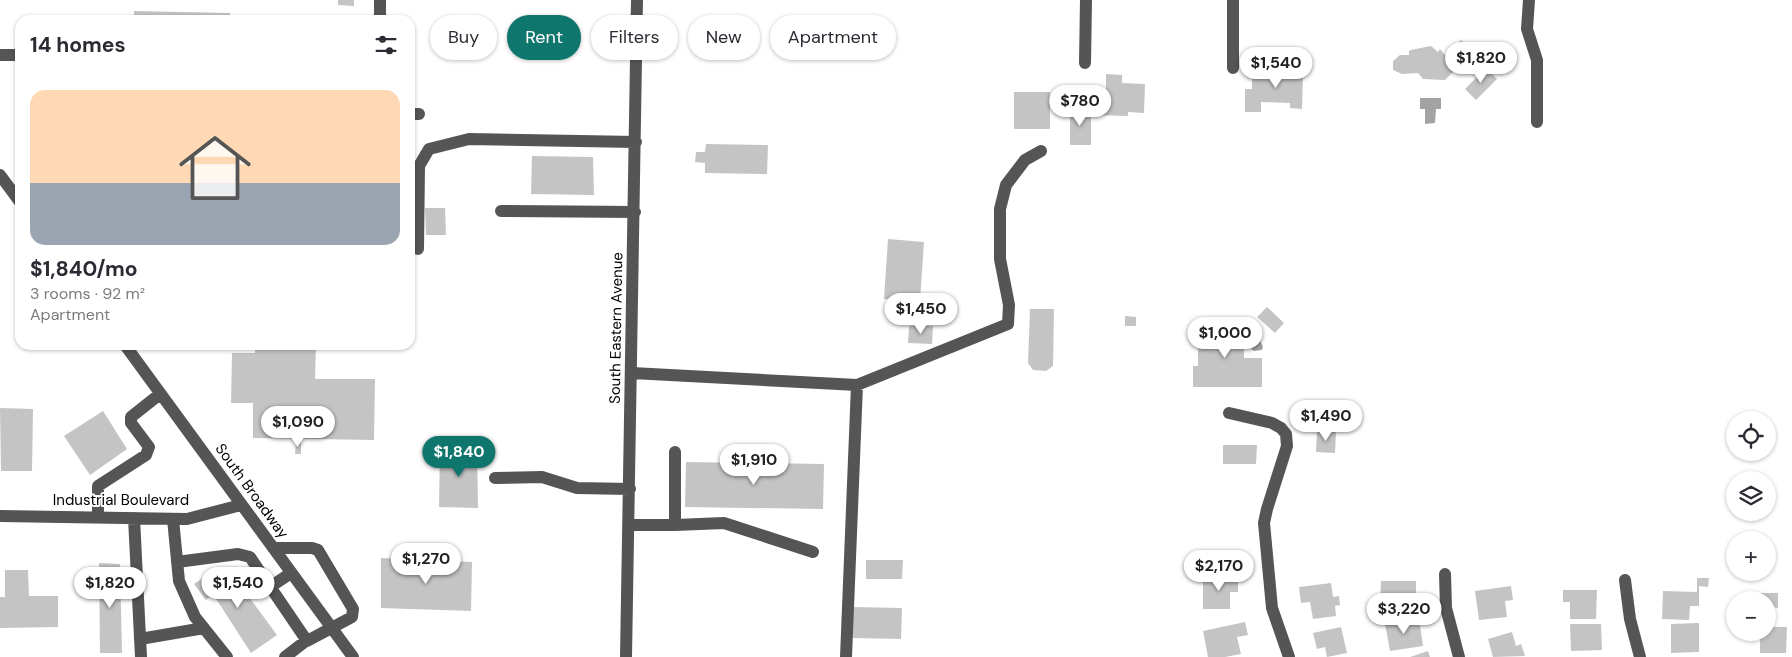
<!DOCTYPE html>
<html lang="en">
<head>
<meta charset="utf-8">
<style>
  body { margin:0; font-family:"DM Sans",sans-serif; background:#f2f2f3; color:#2b2b33; height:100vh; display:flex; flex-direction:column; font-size:19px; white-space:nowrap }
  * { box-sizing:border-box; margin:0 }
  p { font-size:16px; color:#7c7c81 }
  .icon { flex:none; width:28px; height:28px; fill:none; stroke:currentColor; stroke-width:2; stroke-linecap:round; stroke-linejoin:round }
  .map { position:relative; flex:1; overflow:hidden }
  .side { position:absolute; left:15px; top:15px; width:400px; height:335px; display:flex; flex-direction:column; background:#fff; border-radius:15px; box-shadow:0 1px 4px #0004 }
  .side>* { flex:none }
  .top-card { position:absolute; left:430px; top:15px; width:475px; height:45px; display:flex; gap:10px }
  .buttons { position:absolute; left:1726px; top:411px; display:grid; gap:10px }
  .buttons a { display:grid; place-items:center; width:50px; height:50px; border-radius:50%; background:#fff; box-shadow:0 1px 4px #0004; font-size:25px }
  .price { position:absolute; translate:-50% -42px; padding:0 11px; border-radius:18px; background:#fff; color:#222; font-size:16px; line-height:32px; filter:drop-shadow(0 1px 2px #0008) }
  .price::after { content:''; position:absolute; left:50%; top:30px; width:15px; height:11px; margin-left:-8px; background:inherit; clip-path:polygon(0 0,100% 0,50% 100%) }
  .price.on { background:#0f766e; color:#fff }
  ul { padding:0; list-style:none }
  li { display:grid; align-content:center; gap:10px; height:265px; padding:0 15px }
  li+li { border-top:1px solid #e1e1e2 }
  li span { display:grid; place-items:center; height:155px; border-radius:15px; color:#555 }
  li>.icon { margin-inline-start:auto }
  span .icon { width:90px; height:90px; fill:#fffc; stroke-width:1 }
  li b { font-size:21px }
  h2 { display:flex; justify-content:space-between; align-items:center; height:60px; padding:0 15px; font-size:21px }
  .chip { padding:0 18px; border-radius:22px; background:#fff; box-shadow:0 1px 4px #0004; font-size:18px; line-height:45px }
  .chip.on { background:#0f766e; color:#fff }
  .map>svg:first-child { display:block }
  .water { fill:#a3a3a3 }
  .building { fill:#c4c4c4 }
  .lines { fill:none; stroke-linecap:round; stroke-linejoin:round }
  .minor { stroke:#555; stroke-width:12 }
  .labels { text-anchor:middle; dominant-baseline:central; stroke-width:4; stroke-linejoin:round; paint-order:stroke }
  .street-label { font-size:15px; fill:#000; stroke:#fff }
</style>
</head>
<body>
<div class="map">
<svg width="1792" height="657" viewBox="0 0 1792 657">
  <rect width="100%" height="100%" fill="#fff"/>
  <path class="water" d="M1420 98H1441V109H1436L1435 123 1425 124V109H1420Z
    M1250 327H1258L1260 330 1259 338 1263 347 1262 350 1254 351 1250 348V345L1253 338Z"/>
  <path class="building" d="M338 0H354V6L338 5Z
    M134 11 230 13V20H134Z
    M1461 40 1473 52 1445 80 1423 79 1418 73 1402 74 1393 70V61L1400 55H1409V51L1411 50 1431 46 1438 52 1440 49 1445 55Z
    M1276 61 1292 62V72H1303L1302 109 1290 108V103L1261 102V112H1245V89H1252V77L1276 78Z
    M1486 68 1497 79 1476 100 1465 89Z
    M1106 74 1122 75V83L1145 84 1144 113 1128 112V116L1095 115 1096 92 1106 93Z
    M1014 92H1050V129H1014Z
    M1070 108H1091V145H1070Z
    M706 144 768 145 767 174 705 173V163L695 162 696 152H705Z
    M532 156 593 157 594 195 531 194Z
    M425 208H445L446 235H426Z
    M888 239 924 242 920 301 884 299Z
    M1267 307 1284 323 1275 333 1257 317Z
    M1030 309H1054L1053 366 1046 371 1033 370 1028 363Z
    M1125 316 1136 317V326H1125Z
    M1244 325V358H1262V387H1193V366H1198V334L1200 333V326Z
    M909 326H933L932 344 908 343Z
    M255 345H316L315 379H375L374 440 253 438V403H231L232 353H255Z
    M0 408 33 409 32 471H1Z
    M103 411 127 449 90 475 64 436Z
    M1317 430 1336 431 1335 453 1316 452Z
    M296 442H301V454H295Z
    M1223 445H1257L1256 464H1223Z
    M477 447 478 508 439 507 440 448Z
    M686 462 824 464 823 509 685 507Z
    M381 558 472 562 471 611 381 608Z
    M866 560H903L902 579H866Z
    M99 563 120 564 122 653H100Z
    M5 570H28L29 596H58V627L0 628V597H5Z
    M229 570 277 635 251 653 213 594 206 600 194 584 210 573 214 580Z
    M1203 577H1238V592H1230V609H1203Z
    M1697 578H1709L1708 587 1699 586V606H1690L1689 620 1662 619 1663 591 1697 592Z
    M1381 581H1416V596H1408V614H1384V605H1380Z
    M1331 583 1333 597 1339 596 1340 605 1335 606 1336 616 1313 619 1310 602 1301 603 1299 587Z
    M1511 586 1513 600 1505 601 1507 617 1479 620 1475 591Z
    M1563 590H1597L1596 619H1570V602H1563Z
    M1744 593H1778V608L1771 607V621H1768V600H1744Z
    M853 607 902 608 901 639 853 638Z
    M1419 619 1423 646 1390 651 1385 624Z
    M1245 622 1248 635 1237 637 1241 654 1225 657H1208L1203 631Z
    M1699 623V652L1671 653V624Z
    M1570 624H1601L1602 650 1571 651Z
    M1341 627 1347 653 1327 657 1325 647 1317 649 1313 633Z
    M1768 627H1787L1786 653H1760V638H1755V632H1768Z
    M1512 632 1516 646 1521 644 1525 656 1493 657 1488 639Z
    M1428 651 1430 657H1410Z"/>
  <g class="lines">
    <path class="minor" d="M1529 0 1527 29 1537 60V122
      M380 20V0
      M0 55H20
      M1085 63 1086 0
      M1233 68V0
      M410 114H419
      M0 175 20 202
      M501 211 635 212
      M418 249 419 166 429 149 469 139 636 142
      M125 345 353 657
      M632 373 857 385 1008 324 1009 305 1000 259V209L1006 185 1025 160 1041 151
      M1229 413 1272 423 1281 428 1286 434 1287 446 1267 509 1264 523 1272 608 1289 657
      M495 478 542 477 577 488 630 489
      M0 516 187 519 241 505
      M98 518V486L146 455 149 447 131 423V417L160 394
      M134 518 141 657
      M173 519 179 581 195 617 227 657
      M629 525H675V452
      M675 525 724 523 813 552
      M177 562 238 554 250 557 307 641 352 617 353 609 318 550 312 548H273
      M1445 574 1446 608 1459 657
      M1625 580 1630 619 1640 657
      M270 587 291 573
      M140 639 204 628
      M285 657 307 640
      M626 657 637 0
      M846 657 857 385"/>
  </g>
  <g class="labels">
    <g class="street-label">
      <text transform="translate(616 328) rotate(-89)">South Eastern Avenue</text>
      <text transform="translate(252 491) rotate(54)">South Broadway</text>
      <text x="121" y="500">Industrial Boulevard</text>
    </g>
  </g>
</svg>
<div class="buttons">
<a><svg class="icon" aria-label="locate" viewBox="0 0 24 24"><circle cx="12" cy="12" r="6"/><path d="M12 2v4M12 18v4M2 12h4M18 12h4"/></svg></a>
<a><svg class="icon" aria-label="layers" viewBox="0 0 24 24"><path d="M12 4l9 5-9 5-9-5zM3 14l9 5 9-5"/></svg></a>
<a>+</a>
<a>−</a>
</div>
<b class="price" style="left:1481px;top:84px">$1,820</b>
<b class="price" style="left:1276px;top:89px">$1,540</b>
<b class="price" style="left:1080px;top:127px">$780</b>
<b class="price" style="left:921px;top:335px">$1,450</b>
<b class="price" style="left:1225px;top:359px">$1,000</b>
<b class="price" style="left:1326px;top:442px">$1,490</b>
<b class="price" style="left:298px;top:448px">$1,090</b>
<b class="price on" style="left:459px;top:478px">$1,840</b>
<b class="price" style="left:754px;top:486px">$1,910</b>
<b class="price" style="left:426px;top:585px">$1,270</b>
<b class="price" style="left:1219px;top:592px">$2,170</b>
<b class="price" style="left:110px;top:609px">$1,820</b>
<b class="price" style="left:238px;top:609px">$1,540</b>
<b class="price" style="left:1404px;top:635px">$3,220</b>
<div class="top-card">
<a class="chip">Buy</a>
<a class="chip on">Rent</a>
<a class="chip">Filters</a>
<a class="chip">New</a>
<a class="chip">Apartment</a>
</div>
<section class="side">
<h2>14 homes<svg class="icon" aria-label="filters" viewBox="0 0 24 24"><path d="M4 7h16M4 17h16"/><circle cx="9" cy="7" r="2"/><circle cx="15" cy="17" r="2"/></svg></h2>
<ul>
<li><span style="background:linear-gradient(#ffd9b3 60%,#9aa5b1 0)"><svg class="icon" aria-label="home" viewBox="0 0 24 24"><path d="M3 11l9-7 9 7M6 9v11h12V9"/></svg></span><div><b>$1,840/mo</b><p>3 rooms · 92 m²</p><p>Apartment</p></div></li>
</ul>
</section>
</div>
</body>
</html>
